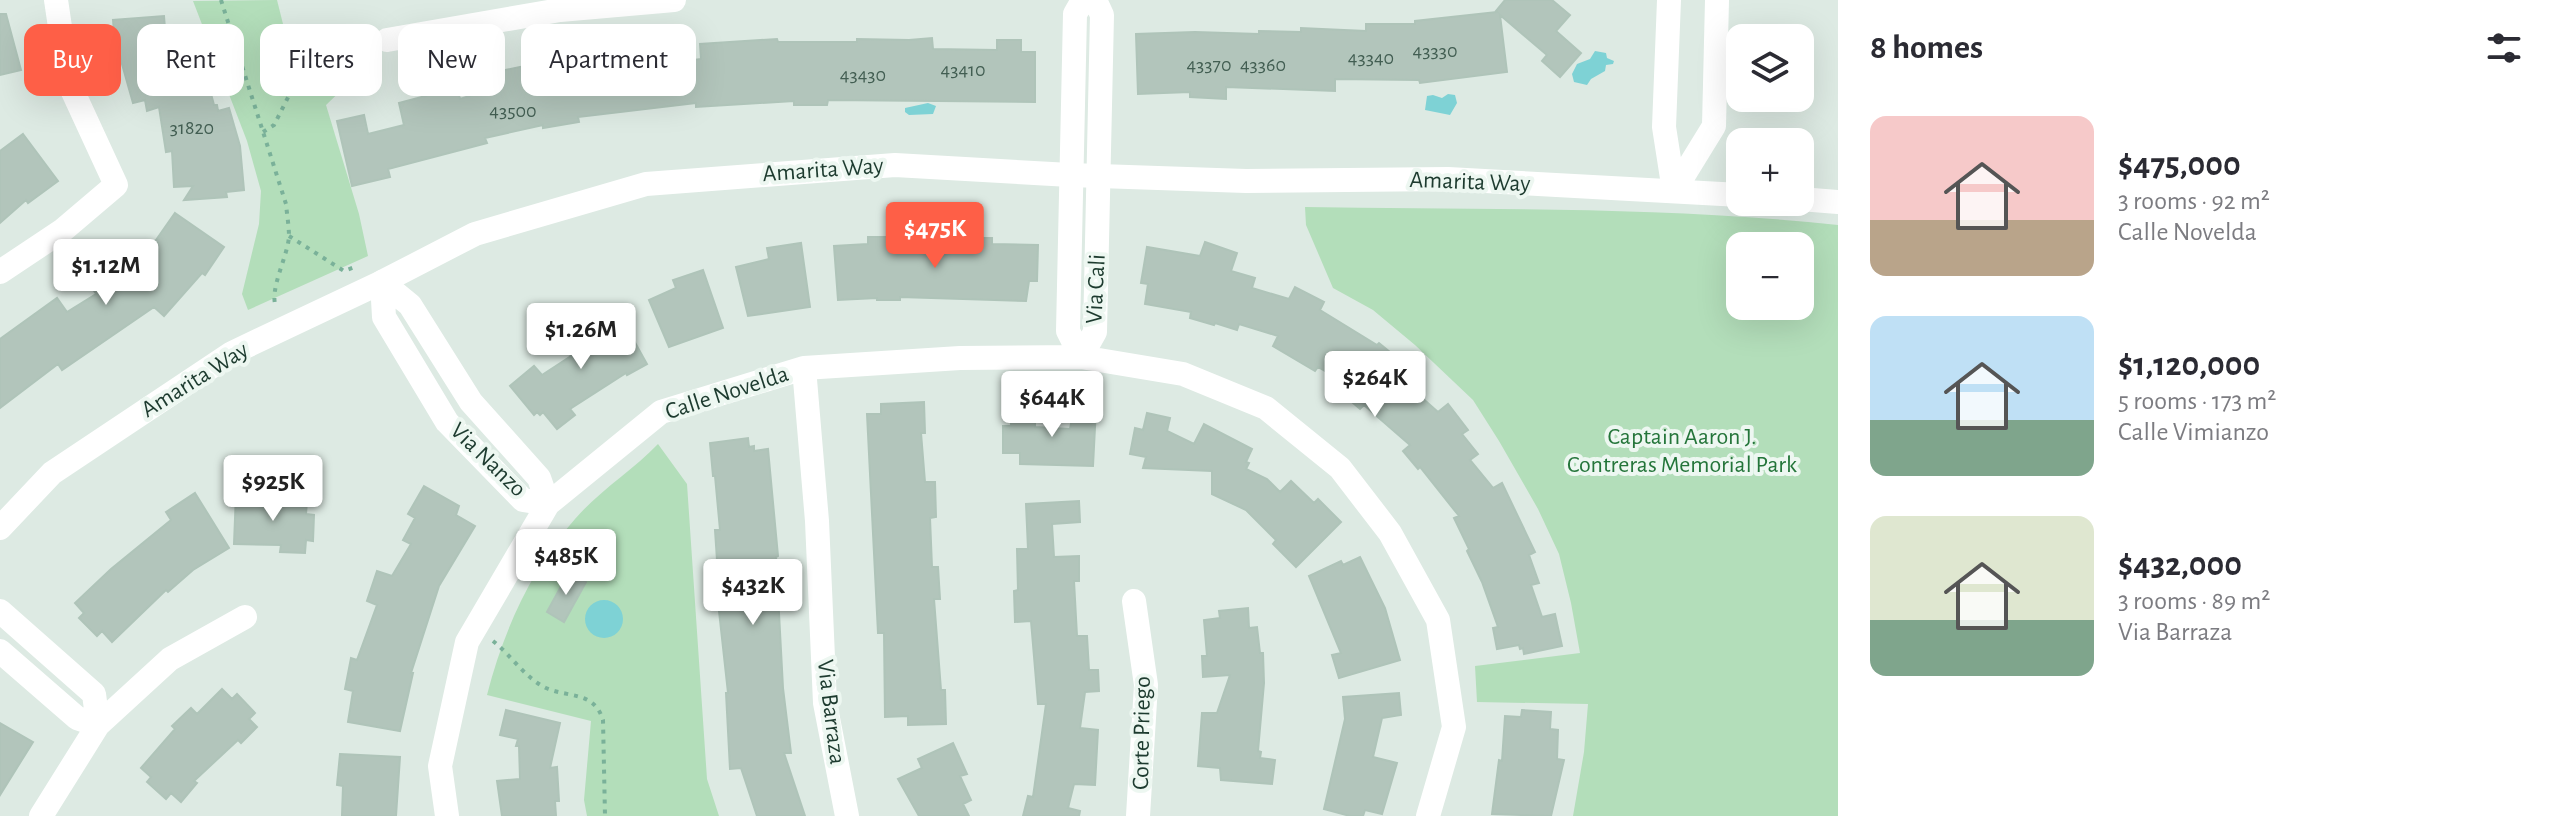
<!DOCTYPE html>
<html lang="en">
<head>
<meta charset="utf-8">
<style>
  body { margin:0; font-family:"Alegreya Sans",sans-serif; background:#f2f2f3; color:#2b2b33; height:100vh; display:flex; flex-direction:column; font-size:30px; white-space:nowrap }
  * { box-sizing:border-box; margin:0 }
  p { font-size:26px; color:#7c7c81 }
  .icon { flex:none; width:44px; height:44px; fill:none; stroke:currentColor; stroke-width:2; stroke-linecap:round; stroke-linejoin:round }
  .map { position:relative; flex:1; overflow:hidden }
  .details { display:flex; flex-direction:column; background:#fff; width:720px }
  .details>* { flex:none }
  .guide { position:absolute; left:24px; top:24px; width:760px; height:72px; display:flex; gap:16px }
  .buttons { position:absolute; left:1726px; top:24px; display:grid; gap:16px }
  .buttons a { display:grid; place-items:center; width:88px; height:88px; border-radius:16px; background:#fff; box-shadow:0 8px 32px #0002; font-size:40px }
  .price { position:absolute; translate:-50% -68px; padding:0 18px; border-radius:8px; background:#fff; color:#222; font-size:26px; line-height:52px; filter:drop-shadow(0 2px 4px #0008) }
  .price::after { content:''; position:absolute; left:50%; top:48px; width:24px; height:18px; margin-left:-12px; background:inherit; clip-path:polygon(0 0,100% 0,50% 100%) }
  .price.on { background:#fe5f47; color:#fff }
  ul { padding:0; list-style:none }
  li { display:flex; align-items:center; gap:24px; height:200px; padding:0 32px }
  li span { display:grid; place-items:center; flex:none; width:224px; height:160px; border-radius:16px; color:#555 }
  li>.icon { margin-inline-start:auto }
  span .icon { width:96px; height:96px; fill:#fffc; stroke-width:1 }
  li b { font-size:34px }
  h2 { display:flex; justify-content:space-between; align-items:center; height:96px; padding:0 32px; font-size:34px }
  .pill { padding:0 28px; border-radius:16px; background:#fff; box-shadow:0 8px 32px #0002; font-size:28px; line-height:72px }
  .pill.on { background:#fe5f47; color:#fff }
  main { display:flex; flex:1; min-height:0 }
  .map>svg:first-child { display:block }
  .green { fill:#b3deba; fill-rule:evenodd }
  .water { fill:#7ed2d5 }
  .building { fill:#b2c5bb; stroke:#afc4b9; stroke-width:2 }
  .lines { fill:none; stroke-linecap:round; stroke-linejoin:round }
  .path { stroke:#7ab199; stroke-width:4; stroke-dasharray:4 6; stroke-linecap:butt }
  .minor { stroke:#fff; stroke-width:24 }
  .tertiary { stroke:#fff; stroke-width:24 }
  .labels { text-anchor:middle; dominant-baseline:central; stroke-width:8; stroke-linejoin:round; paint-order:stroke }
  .number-label { font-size:20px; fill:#425e52 }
  .street-label { font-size:24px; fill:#1d3b2f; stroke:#edf7f1 }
  .park-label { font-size:24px; fill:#24753a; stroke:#edf7f1 }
</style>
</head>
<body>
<main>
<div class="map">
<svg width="1838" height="816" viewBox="0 0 1838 816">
  <rect width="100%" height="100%" fill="#ddeae3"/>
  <path class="green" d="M277 0 285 32 340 34V56L353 79 326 105 359 214 368 256 248 310 242 294 259 224 261 191 247 141 193 1Z
    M1305 207C1482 210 1662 206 1838 225V816H1573L1584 752 1588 704 1477 702 1475 666 1580 653 1571 603 1559 554 1538 509 1499 441 1473 400 1415 345 1373 310 1333 288 1306 225ZM1800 246V306H1740V246Z
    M658 444 687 484 707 779 719 816H587L584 800 591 721 487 695C503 632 531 569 575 519 599 491 632 471 658 444Z"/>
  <path class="water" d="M1595 51 1606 53 1607 58 1614 61 1613 64 1606 65 1605 71 1591 79 1587 85 1574 82 1572 74 1577 64 1590 59Z
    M1448 94 1455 95 1457 103 1450 115 1425 110 1427 96 1433 95 1442 98Z
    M928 103 936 106 933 114 909 115 905 112V108Z
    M585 619a19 19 0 1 1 38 0a19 19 0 1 1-38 0Z"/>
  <path class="building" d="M1505 0H1552L1570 15 1556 31 1581 53 1560 77 1542 61 1547 55 1500 15 1507 72 1420 83 1419 80 1335 79V91L1226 87V99L1190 97V92L1138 94 1136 34 1195 32 1259 34V31L1301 32V28L1366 31V24H1415V21L1497 12 1496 11Z
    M0 14H6L21 70 0 75Z
    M164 16 167 54 180 50 184 65 202 60 214 105H217L218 111 229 108 240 146 244 190 226 192 227 197 184 200 193 186 174 187 172 151 166 152 159 107 147 111 145 100 133 103 120 57H116L113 20Z
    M932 38 933 49 997 50V40H1021V52H1035V102L828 100 827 105H794V101L696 107V103L578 117 579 122 543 128V125L485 138 487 143 388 169 390 177 352 186 337 121 364 115 368 134 404 125 399 103 433 94 432 91 456 85 460 99 498 87 495 72 520 67 557 62 558 73 598 68 596 52 655 48 657 65 701 59 700 44 777 39 778 42H857V39L909 40Z
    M23 134 58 181 28 203 26 200 0 223V151Z
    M175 213 224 247 205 275 202 273 164 316 154 307 62 370 58 364 0 408V339L57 298 67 312 96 294 90 284 110 271 116 282 146 248 149 250Z
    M868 237H900V241L960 243V238H992V244L1038 245 1037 281H1029L1026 301 900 297V300H877V298L838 300 834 246 868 244Z
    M1205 242 1237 253 1231 271 1255 278 1252 288 1289 299 1295 287 1324 302 1320 310 1377 345 1379 343 1401 361 1399 363 1420 381 1412 389 1438 412 1448 404 1468 430 1462 434 1478 454 1470 460 1493 488 1502 483 1535 552 1529 555 1539 583 1531 585 1542 617 1555 614 1562 646 1524 654 1523 648 1520 649 1519 645 1497 649 1493 628 1498 627 1482 582 1467 551 1469 549 1454 518 1459 516 1420 467 1418 469 1403 451 1410 445 1364 405 1360 409 1345 396 1352 387 1318 367 1315 371 1273 346 1278 336 1239 324 1237 330 1215 323 1214 325 1190 318 1191 312 1145 304 1148 284 1141 283 1147 247 1200 256Z
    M801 243 810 307 748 316 736 267 769 259 767 248Z
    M703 270 723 328 669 347 649 300 676 288 673 280Z
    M618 312 647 364 627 375 626 373 570 409 575 415 557 429 543 412 540 415 537 412 534 415 510 386 534 366 542 375 571 356 564 346 589 328Z
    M924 402 925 433H921L925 482H935L936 517 930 518 932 567H938L940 599H934L941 690H945L946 724 908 725V716L885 717 884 633H878L867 414H881V404Z
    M1074 408H1096L1093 466 1020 464V453H1003V426H1011V409H1035V427L1070 429Z
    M1147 413 1170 418 1167 431 1194 444 1204 424 1252 449 1246 462 1249 463 1246 469 1267 479 1280 492 1291 481 1314 503 1318 499 1341 522 1296 567 1273 544 1276 540 1246 510 1212 494V471L1143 468 1146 457 1130 454 1135 428 1143 430Z
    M748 438 749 447 754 446V451L768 449 778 556 776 557 783 688 791 753H784L805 816H757L741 768 730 769 726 693H728L719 611 723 610 720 560H717L715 530H720L715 476H713L710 443Z
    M424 486 459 506 456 515 475 526 439 586 411 673H413L400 731 348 722 353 691 345 689 351 658 357 660 377 605 367 601 377 571 392 576 411 544 403 540 415 518 408 514Z
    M195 493 229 548 193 570 168 592 166 590 112 642 102 631 97 636 79 618 84 613 75 603 111 569 171 520 166 512Z
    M236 493 270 494V500L307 501 306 514 314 515 313 541 306 540 305 553 280 552 281 545 234 544Z
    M1079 501 1080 522 1052 524 1054 557 1079 556V581H1074L1077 636H1087L1089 670H1098L1099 691 1085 692 1080 728 1098 730 1095 785 1074 784 1068 808 1080 811 1079 816H1023L1028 796 1033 797 1046 704H1038L1031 621 1015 622 1014 591 1018 590 1017 549H1028L1026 504Z
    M1360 557 1385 608 1400 660 1339 678 1332 655 1341 653 1309 576 1341 561 1343 565Z
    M569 572 586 582 564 622 547 612Z
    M1248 608 1249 628 1257 627 1260 653H1263L1264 683 1258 751 1261 752 1260 758 1275 760 1272 784 1221 780 1220 768 1198 766 1202 713H1217L1230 675 1203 677 1202 656H1207L1204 620 1220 618 1219 611Z
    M222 689 232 699 237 694 255 713 249 719 257 727 241 743 238 740 194 781 197 783 181 802 171 793 166 799 147 782 151 777 141 768 175 729 172 726 191 708 197 714Z
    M1399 693 1401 715 1382 718 1373 757 1397 763 1382 814 1365 810 1363 816H1350L1324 809 1345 719 1343 697Z
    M506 710 560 723 550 768 557 767 559 801H555L556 816H502L497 781 520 779 519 746H516L518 739 500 735Z
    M1522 710 1551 712 1550 729 1558 730 1557 759 1564 760 1551 816 1492 814 1499 760 1502 761 1505 716 1521 717Z
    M0 723 33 742 0 795Z
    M953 743 967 774 960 776 971 800 963 804 969 816H919L898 779 922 768 918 759Z
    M340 754 400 757 396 816H342L343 786 337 785Z"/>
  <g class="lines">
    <path class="path" d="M221 0 286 204C287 215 289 226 289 237 287 258 269 290 276 307
      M263 132 274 125 304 66 313 61 367 47
      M289 236 344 271 355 267
      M493 641C511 655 525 678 546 688 569 698 594 691 603 720L605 816"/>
    <path class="minor" d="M387 40 560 10 674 0
      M0 272 63 230 116 185 68 81 56 0
      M382 282 410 305 471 402 539 478 548 504 523 500 447 422 384 317Z
      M1081 357 1068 331 1075 14 1083 0
      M1081 357 1095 332 1102 15 1095 0
      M804 368 817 521 825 703 847 816
      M1134 601 1146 685 1138 816
      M0 611 94 694 98 725 77 718 0 651
      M41 816 98 725 170 659 245 617
      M447 816 440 766 467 642 548 504 661 412 804 368 960 358 1081 357 1183 374 1266 408 1340 468 1390 533 1438 620 1454 727 1428 816"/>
    <path class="tertiary" d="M1669 0 1664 127 1674 191
      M1674 191 1714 126 1717 0
      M1800 199 1838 202
      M0 528 52 473 232 353 382 282 475 234 646 184 895 165 1070 175 1246 181 1448 179 1740 195"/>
  </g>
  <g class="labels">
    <g class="number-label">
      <text x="1435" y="51">43330</text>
      <text x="1371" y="58">43340</text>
      <text x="1209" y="65">43370</text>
      <text x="1263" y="65">43360</text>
      <text x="963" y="70">43410</text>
      <text x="863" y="75">43430</text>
      <text x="513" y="111">43500</text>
      <text x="192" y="128">31820</text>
    </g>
    <g class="street-label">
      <text transform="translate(823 170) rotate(-4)">Amarita Way</text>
      <text transform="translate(1470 182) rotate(2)">Amarita Way</text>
      <text transform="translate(1096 289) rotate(-87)">Via Cali</text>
      <text transform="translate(195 380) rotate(-32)">Amarita Way</text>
      <text transform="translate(727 393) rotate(-18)">Calle Novelda</text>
      <text transform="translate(488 460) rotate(44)">Via Nanzo</text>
      <text transform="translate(831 712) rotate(83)">Via Barraza</text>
      <text transform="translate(1142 733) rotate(-89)">Corte Priego</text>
    </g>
    <g class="park-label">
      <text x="1682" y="437">Captain Aaron J.<tspan x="1682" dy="28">Contreras Memorial Park</tspan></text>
    </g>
  </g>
</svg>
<div class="buttons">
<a><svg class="icon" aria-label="layers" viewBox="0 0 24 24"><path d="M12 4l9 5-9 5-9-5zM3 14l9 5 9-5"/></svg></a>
<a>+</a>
<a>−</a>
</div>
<b class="price on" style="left:935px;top:270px">$475K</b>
<b class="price" style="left:106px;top:307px">$1.12M</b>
<b class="price" style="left:581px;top:371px">$1.26M</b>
<b class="price" style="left:1375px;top:419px">$264K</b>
<b class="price" style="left:1052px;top:439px">$644K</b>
<b class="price" style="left:273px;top:523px">$925K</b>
<b class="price" style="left:566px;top:597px">$485K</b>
<b class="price" style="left:753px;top:627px">$432K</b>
<div class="guide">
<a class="pill on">Buy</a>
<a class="pill">Rent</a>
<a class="pill">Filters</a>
<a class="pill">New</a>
<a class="pill">Apartment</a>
</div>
</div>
<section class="details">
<h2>8 homes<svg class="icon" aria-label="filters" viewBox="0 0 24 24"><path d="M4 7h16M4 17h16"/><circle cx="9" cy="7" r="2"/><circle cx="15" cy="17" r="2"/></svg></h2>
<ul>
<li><span style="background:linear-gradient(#f6c9c9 65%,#b9a48a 0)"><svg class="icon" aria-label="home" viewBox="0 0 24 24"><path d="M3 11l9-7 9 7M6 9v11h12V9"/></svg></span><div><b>$475,000</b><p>3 rooms · 92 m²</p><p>Calle Novelda</p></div></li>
<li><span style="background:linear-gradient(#bfe0f5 65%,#7fa58c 0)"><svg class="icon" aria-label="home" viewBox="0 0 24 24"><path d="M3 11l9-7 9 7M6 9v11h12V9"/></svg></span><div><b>$1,120,000</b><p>5 rooms · 173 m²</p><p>Calle Vimianzo</p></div></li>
<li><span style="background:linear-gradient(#dfe7d0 65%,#7fa58c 0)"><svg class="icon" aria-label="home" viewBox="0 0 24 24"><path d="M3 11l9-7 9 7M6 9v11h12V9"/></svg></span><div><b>$432,000</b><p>3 rooms · 89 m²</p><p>Via Barraza</p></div></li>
</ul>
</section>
</main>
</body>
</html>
